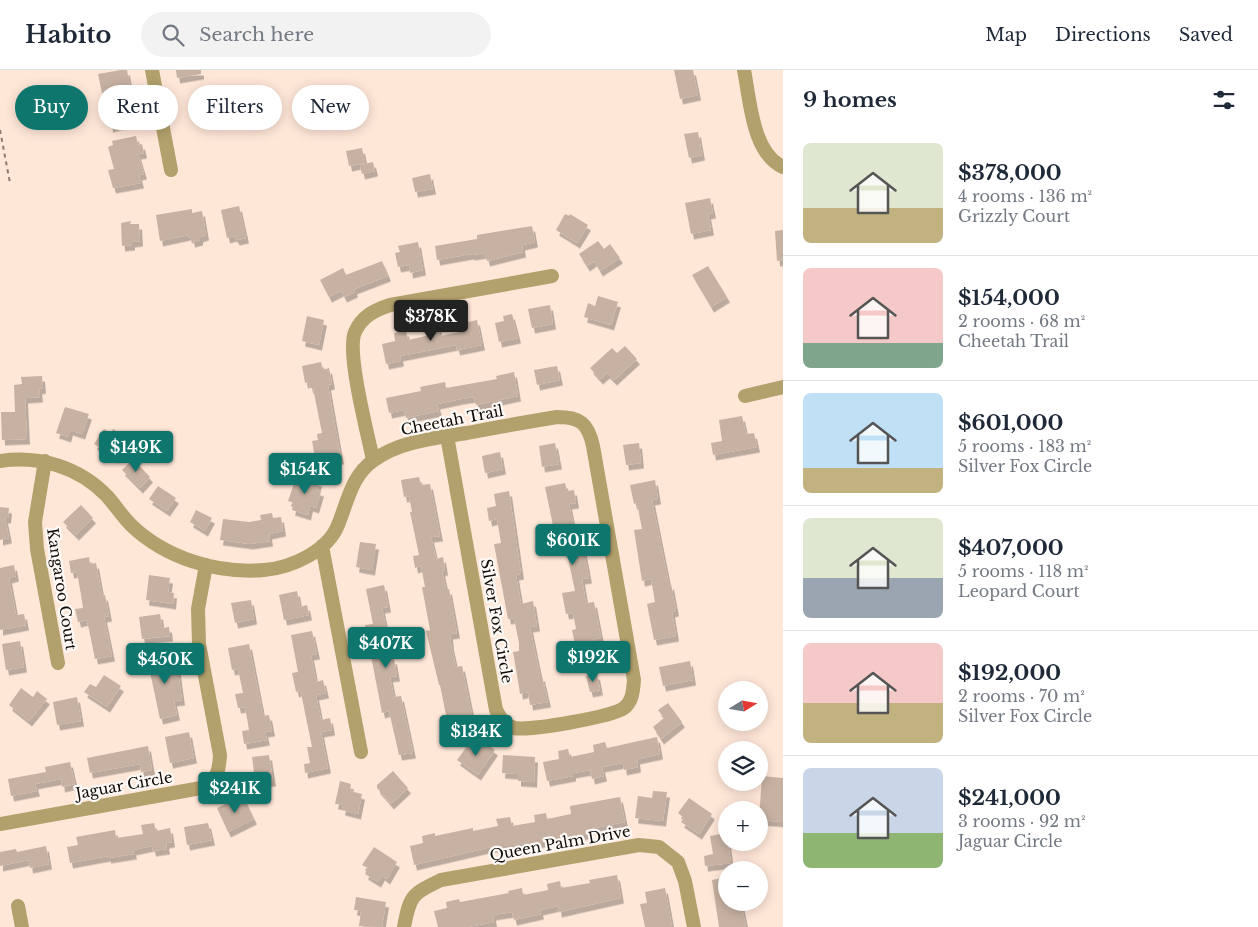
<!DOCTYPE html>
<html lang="en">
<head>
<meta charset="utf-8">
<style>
  body { margin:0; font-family:"Libre Baskerville",serif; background:#f2f2f3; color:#1f2937; height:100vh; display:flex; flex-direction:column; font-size:19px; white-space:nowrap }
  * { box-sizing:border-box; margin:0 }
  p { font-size:16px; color:#747a83 }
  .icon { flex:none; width:28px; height:28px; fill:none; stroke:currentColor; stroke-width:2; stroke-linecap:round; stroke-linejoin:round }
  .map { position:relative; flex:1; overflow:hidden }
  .panel { display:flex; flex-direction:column; background:#fff; width:475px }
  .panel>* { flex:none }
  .banner { position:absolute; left:15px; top:15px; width:475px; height:45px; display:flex; gap:10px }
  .needle { width:32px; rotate:79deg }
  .controls { position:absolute; left:718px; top:611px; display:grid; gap:10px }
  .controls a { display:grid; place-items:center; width:50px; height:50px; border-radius:50%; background:#fff; box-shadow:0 2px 12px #0003; font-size:25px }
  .price { position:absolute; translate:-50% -42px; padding:0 11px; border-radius:5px; background:#0f766e; color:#fff; font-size:16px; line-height:32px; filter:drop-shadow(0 1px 2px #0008) }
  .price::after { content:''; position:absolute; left:50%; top:30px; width:15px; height:11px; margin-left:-8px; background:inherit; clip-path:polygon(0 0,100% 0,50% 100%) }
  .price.current { background:#222; color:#fff }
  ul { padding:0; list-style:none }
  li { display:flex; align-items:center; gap:15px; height:125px; padding:0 20px }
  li+li { border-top:1px solid #e0e1e3 }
  li span { display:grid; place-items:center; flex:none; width:140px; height:100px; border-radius:8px; color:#555 }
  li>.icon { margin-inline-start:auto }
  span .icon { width:60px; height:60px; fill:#fffc; stroke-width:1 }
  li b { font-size:21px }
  h2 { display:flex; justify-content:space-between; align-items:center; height:60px; padding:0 20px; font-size:21px }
  .chip { padding:0 18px; border-radius:22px; background:#fff; box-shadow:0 2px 12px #0003; font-size:18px; line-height:45px }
  .chip.current { background:#0f766e; color:#fff }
  header { display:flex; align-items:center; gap:30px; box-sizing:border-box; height:70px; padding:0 25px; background:#fff; border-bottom:1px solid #e0e1e3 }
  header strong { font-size:24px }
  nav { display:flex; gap:28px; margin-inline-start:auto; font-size:18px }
  .search { width:350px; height:45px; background:#f2f2f3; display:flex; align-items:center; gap:12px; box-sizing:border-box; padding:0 18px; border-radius:28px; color:#747a83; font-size:19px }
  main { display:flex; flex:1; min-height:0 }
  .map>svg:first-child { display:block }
  .building { fill:#c7b1a2; filter:url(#shadow) }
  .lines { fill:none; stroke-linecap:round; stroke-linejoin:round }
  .path { stroke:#8a7a70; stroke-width:2; stroke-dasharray:4 4; stroke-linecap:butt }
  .minor { stroke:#b2a16c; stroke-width:14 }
  .labels { text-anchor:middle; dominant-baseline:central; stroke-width:4.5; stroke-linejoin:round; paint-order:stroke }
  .street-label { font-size:15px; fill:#110a05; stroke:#fdf9f6 }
</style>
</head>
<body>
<header>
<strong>Habito</strong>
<div class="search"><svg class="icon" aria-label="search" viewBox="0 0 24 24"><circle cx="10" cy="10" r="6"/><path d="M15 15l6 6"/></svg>Search here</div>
<nav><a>Map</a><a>Directions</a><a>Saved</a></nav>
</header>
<main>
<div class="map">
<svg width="783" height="857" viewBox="0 0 783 857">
  <defs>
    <filter id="shadow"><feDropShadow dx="3" dy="5.5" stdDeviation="0" flood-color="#0004"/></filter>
  </defs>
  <rect width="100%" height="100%" fill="#ffe7d8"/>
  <path class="building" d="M121 0H127L130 17 102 23 98 4Z
    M176 0H201V4L177 8Z
    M674 0H693L698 25 680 29Z
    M135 33 137 50 110 57 109 48H105L103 38Z
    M698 62 702 85 689 88 684 64Z
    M136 66 138 75 142 74 144 83 138 84 144 104 139 105 141 113 113 118 108 100 114 99 108 77 113 75 112 71Z
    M362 78 365 93 349 96 346 81Z
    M373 92 375 101 362 104 360 95Z
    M430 104 433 119 415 122 412 108Z
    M710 128 713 143 708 144 711 160 691 164 685 133Z
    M239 136 246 168 237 170 234 166 227 168 221 140Z
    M192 139V143L202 141 206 165 200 167V170L192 172 191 167 189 168 188 165 160 171 156 145Z
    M565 144 569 146 570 144 588 155 577 173 556 160Z
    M131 151 130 154H139L140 171 132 172V175L122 176 121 153Z
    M532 156 535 172 522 175 523 182 487 191 485 183 472 185 471 184 437 190 435 176 477 169V165Z
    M783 160V190L777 191 775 161Z
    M598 171 604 179 610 174 620 188 600 201 594 191 587 196 579 184Z
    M418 172 423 200 410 203 409 195 398 197 395 183 400 182 398 176Z
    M382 191 388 206 354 219 355 222 344 227 341 221 329 227 320 210 343 198 346 205Z
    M708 196 727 227 711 237 692 205Z
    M598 226 618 232 611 255 584 247 588 233 595 236Z
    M550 235 553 254 532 258 528 239Z
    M512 244 518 268 499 272 495 253 504 251 503 246Z
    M307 246 324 250 319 275 302 271Z
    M477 250 482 275 457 280 456 275 400 286 401 291 386 294 382 274 395 271 394 263 406 261 408 270 430 265 429 256 438 254 440 266 465 261 464 253Z
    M625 276 637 289 614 310 607 303 600 309 590 298 612 278 617 283Z
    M321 292 323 300 329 298 332 314 328 315 341 389 316 393 312 371 318 370 317 364 322 363 313 318H310L309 312 305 313 302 296Z
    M557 296 560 310 537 315 534 300Z
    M514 302 518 326 476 335 474 327 461 329 437 334 439 341 406 348 404 340 389 343 386 328 421 321 420 317 445 312 446 318 497 309 496 306Z
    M42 306 43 318 39 319 40 327 25 328 27 369 2 370 1 342H15L14 315 22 314 21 307Z
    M65 337 89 344 82 364 70 360 68 367 56 363Z
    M742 346 746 364 754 363 757 377 713 385 711 373 722 371 719 350Z
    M104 359 111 363 113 359 128 369 116 388 94 374Z
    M555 373 559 394 542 397 539 376Z
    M639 373 641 393 626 395 623 375Z
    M500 382 503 399 485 403 482 386Z
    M133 389 150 407 140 418 122 400Z
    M303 407 319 411 317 420 321 421 316 438 310 436 308 445 292 440 294 433 288 431 295 411 301 413Z
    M419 407 421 415 430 414 440 466 431 467 436 489 443 487 445 500 442 501 446 519H449L457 563 450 564 451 575 456 597 462 596 473 650 448 655 440 615H439L426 561 430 560 422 517H425L421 496 415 498 413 486 419 485 410 442H412L409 426 404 427 401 410Z
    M655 410 658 429 652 430 669 515 671 514 676 541 672 542 676 566 654 570 647 534 655 532 651 509 642 511 634 460 642 459 637 433 634 434 630 415Z
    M565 413 567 421 574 420 576 433 569 434 574 459 581 457 583 470 582 471 589 508 582 509 586 533 594 532 601 568 592 570 593 576 576 580 572 560 576 559 573 543 566 544 562 523 575 521 565 474 557 475 545 417Z
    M158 416 176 428 167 441 149 429Z
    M509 421 521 504 516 505 521 534 533 531 537 556 530 557 540 606H542L548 632 530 635 528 622 520 624 518 611 513 582 519 581V573L514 548 508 549 494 474 501 473 497 449 489 451 487 438 496 436 494 424Z
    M81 435 93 448 76 465 63 452Z
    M0 437 9 438 8 448H5L9 468 0 470Z
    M196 440 212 448 205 461 190 452Z
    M272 443 273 448 281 447 283 461 269 464 270 471 250 474 220 470 223 449 249 452 261 450 260 445Z
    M360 472 376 474 372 500 356 497Z
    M89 487 90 494 96 493 102 526 105 525 109 546 104 547 112 586 95 589 87 550 78 552 75 539 83 538 81 525 77 502 71 503 69 491Z
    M14 495 16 506 9 508 16 545 24 544 26 555 0 560V498Z
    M149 505 170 508 168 522 174 523 173 534 146 530Z
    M384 515 388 537 382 538 392 589H394L397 606 390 607 394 627 401 626 413 683 399 685 389 641 382 643 365 555 373 554 366 519Z
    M297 521 300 537 307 535 309 545 284 550 279 525Z
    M251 530 254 549 235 553 231 533Z
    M160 544 162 558 169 557 170 566 142 569 139 547Z
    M312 561 317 584 311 585 316 612 323 610 326 623 316 625 321 650 330 648 332 660 321 662 328 698 305 703 304 694 310 693 307 677H312L302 628 300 621 296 622 292 603 298 602 291 565Z
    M20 571 24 597 6 600 2 574Z
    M249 574 263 646 269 645 272 661 265 662 267 670 244 674 242 661 249 660 245 637 238 638 235 624 243 623 238 599 232 600 228 578Z
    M167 584 169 596 177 594 182 630 174 631 177 645 160 649 147 588Z
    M690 591 693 610 663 616 659 597Z
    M597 604 600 620 590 622 586 606Z
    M104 605 121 616 107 637 84 622 90 614 96 617Z
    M21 618 33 627 37 621 47 629 29 651 9 635Z
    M77 627 81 651 57 655 53 632Z
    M668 633 682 652 661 669 653 657 664 648 658 640Z
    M189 662 194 688 170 693 165 667Z
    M657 667 660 684 637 689 638 697 624 700 623 693 602 697 604 706 592 709 590 700 573 703V706L547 711 543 692 559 689 558 681 568 679 570 687 594 682 593 675 605 672 607 678Z
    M470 672 479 678 484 672 495 680 478 705 457 690Z
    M148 676 152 700 141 702 140 694 90 703 87 688Z
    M269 685 273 711 247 714 245 703 254 702 252 687Z
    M503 685 535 687 534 712 518 711V704L502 703Z
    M70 692 75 714 62 717 61 709 35 714 37 721 11 726 8 709 46 702 45 697Z
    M393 701 408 718 391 734 377 718V715Z
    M762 706 783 708V752L759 750Z
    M340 711 351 714 350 721 362 724 358 744 342 740 343 735 335 734Z
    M653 721 667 722 663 751 635 748 638 726 652 728Z
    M243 726 254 749 228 762 217 738Z
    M620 727 625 752 590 759 591 763 525 775 524 773 487 778 414 795 410 776 423 773 422 766 435 763V766L473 758V761L498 756 496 749 510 747 512 756 535 752 534 745 546 743 547 749 571 744 570 736Z
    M689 728 712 744 699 764 681 752 684 748 678 743Z
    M154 753 156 761 170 758 172 772 166 773 167 779 153 781 152 776 133 780 134 784 108 788V786L70 793 67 777 78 775 76 767 115 760 116 768 143 764 141 755Z
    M208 753 212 770 187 775 184 757Z
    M726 763V772H728L731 793 705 796 704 786 713 784 710 766Z
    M46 776 49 794 30 798 29 790 0 796V782L16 779 17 782Z
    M374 777 397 792 387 809 382 805 378 812 365 804 368 798 362 795Z
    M617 805 621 828 559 842 558 836 540 840 541 844 514 850 512 842 493 845 494 852 468 857H438L434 841 447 838 446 832 459 829 460 832 509 823 508 821 522 818 523 825 548 820 547 814 560 811 561 818 590 813 589 810Z
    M726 807V832H741L746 857H719L712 810Z
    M665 818 672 857H645L640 834 647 833 645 822Z
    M356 827 386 832 382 857 359 856 361 841 354 840Z"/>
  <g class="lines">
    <path class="path" d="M0 60 10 113"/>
    <path class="minor" d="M152 0 171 100
      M744 0C750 29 752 83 783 97
      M745 326 783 317
      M373 390C368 365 346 282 355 262 362 246 375 240 390 235L552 206
      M0 391C39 385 79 397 107 426 115 435 122 446 131 455 165 488 217 504 264 500 291 498 328 481 338 455 348 431 351 406 374 390 400 371 436 368 467 363 497 357 527 352 557 347 580 347 588 353 593 376L634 610C633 620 633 631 624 638 611 647 530 661 514 658 505 655 500 648 496 640L447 366
      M45 391 35 452 37 479 58 593
      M322 476 361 682
      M0 754 201 718C217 709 219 703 220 685L199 574 198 539 206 495
      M18 836 22 857
      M404 857C410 825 412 824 441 810L639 775 659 777 678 792 685 811 694 857"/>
  </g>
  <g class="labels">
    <g class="street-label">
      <text transform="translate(452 350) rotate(-11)">Cheetah Trail</text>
      <text transform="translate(62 519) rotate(81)">Kangaroo Court</text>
      <text transform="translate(497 551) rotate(80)">Silver Fox Circle</text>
      <text transform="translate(124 715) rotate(-10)">Jaguar Circle</text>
      <text transform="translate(560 773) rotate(-10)">Queen Palm Drive</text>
    </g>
  </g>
</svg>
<div class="controls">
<a><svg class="needle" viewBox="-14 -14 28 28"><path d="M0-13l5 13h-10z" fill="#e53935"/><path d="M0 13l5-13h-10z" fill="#747a83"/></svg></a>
<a><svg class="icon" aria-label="layers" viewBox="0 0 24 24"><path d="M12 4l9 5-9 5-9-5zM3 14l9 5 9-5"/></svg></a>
<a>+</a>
<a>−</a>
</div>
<b class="price current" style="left:431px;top:272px">$378K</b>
<b class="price" style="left:136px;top:403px">$149K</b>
<b class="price" style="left:305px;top:425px">$154K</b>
<b class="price" style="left:573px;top:496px">$601K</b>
<b class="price" style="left:386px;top:599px">$407K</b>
<b class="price" style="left:593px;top:613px">$192K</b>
<b class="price" style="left:165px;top:615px">$450K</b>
<b class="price" style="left:476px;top:687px">$134K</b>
<b class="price" style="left:235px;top:744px">$241K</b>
<div class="banner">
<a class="chip current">Buy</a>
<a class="chip">Rent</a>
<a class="chip">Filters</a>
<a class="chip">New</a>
</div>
</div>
<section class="panel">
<h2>9 homes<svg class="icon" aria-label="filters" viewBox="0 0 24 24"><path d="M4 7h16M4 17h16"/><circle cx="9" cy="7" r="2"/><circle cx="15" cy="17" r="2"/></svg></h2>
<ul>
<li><span style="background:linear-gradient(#dfe7d0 65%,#c2b280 0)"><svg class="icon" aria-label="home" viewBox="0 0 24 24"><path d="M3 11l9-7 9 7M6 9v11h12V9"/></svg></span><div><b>$378,000</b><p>4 rooms · 136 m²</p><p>Grizzly Court</p></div></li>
<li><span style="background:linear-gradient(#f6c9c9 75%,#7fa58c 0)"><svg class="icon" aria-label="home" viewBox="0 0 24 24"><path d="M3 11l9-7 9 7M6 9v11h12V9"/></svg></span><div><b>$154,000</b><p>2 rooms · 68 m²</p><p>Cheetah Trail</p></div></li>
<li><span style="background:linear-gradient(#bfe0f5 75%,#c2b280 0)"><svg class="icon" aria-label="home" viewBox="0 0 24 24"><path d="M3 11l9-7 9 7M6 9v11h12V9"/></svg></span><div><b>$601,000</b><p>5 rooms · 183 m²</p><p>Silver Fox Circle</p></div></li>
<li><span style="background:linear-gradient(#dfe7d0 60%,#9aa5b1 0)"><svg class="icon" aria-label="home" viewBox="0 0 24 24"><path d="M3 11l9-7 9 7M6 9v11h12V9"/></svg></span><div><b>$407,000</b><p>5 rooms · 118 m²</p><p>Leopard Court</p></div></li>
<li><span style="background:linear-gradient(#f6c9c9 60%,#c2b280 0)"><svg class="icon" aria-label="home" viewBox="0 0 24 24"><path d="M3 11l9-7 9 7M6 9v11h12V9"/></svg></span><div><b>$192,000</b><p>2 rooms · 70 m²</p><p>Silver Fox Circle</p></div></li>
<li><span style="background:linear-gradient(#c9d6e8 65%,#8fb573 0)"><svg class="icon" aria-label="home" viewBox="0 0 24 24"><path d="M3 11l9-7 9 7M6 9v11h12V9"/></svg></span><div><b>$241,000</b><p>3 rooms · 92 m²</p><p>Jaguar Circle</p></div></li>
</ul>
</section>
</main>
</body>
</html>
